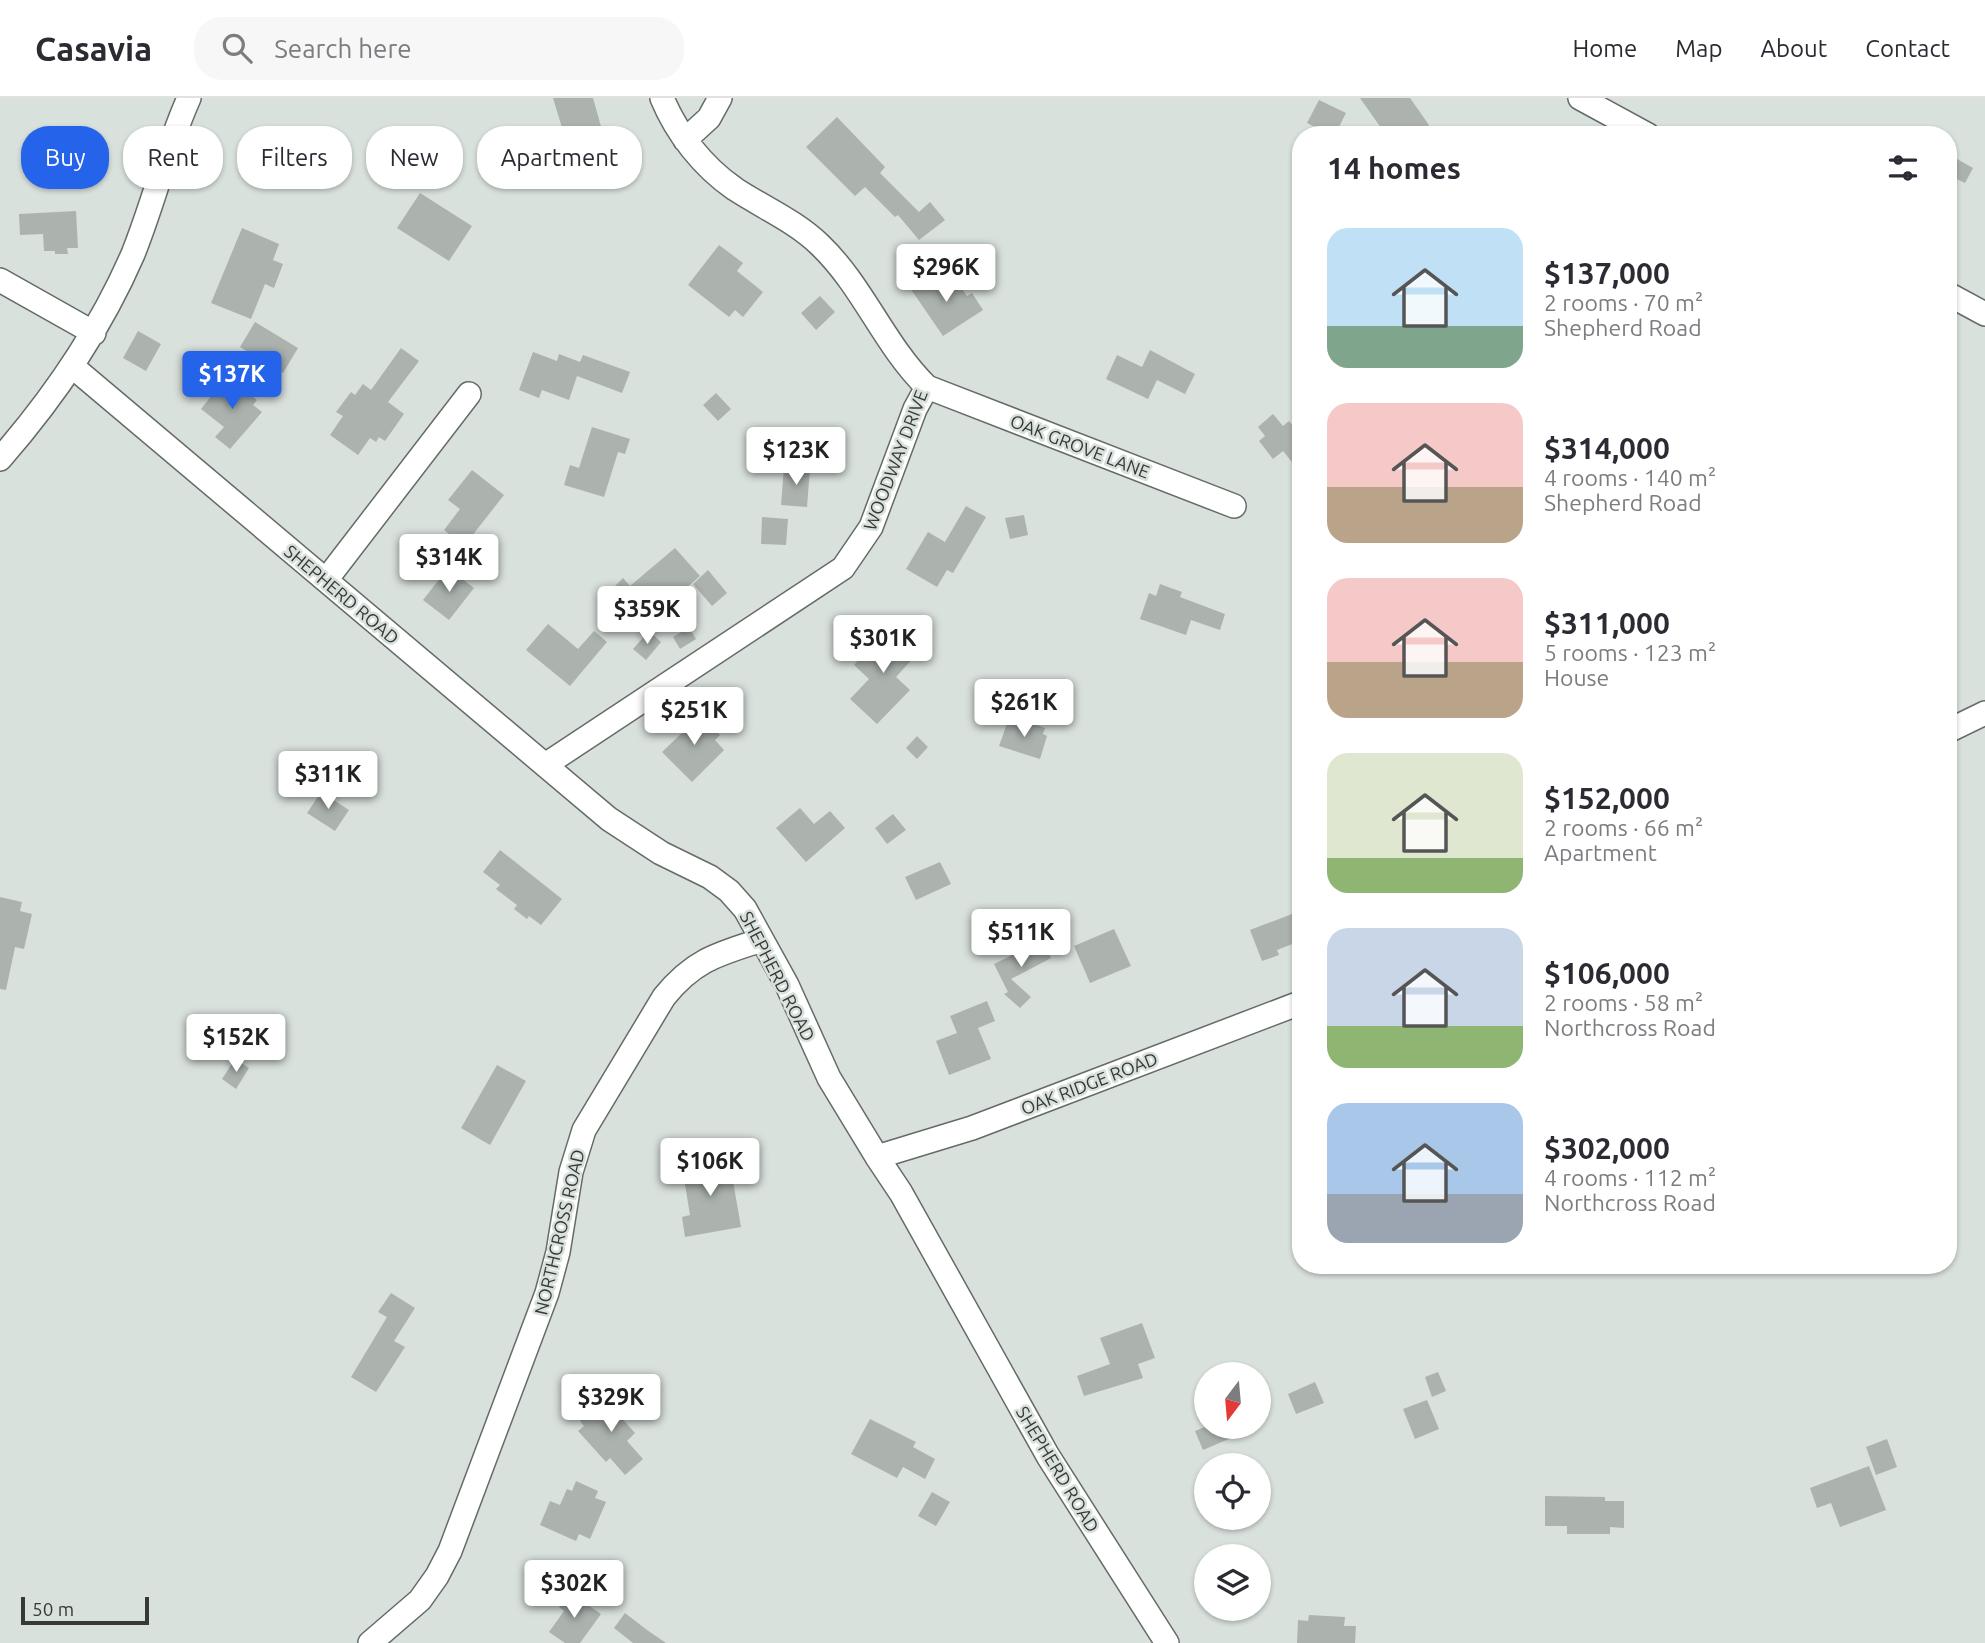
<!DOCTYPE html>
<html lang="en">
<head>
<meta charset="utf-8">
<style>
  body { margin:0; font-family:Ubuntu,sans-serif; background:#f7f7f7; color:#2b2b33; height:100vh; display:flex; flex-direction:column; font-size:26px; white-space:nowrap }
  * { box-sizing:border-box; margin:0 }
  p { font-size:23px; color:#7c7c81 }
  .icon { flex:none; width:38px; height:38px; fill:none; stroke:currentColor; stroke-width:2; stroke-linecap:round; stroke-linejoin:round }
  .map { position:relative; flex:1; overflow:hidden }
  .sheet { position:absolute; left:1292px; top:28px; width:665px; height:1148px; display:flex; flex-direction:column; background:#fff; border-radius:28px; box-shadow:0 2px 5px #0004 }
  .sheet>* { flex:none }
  .top-card { position:absolute; left:21px; top:28px; width:665px; height:63px; display:flex; gap:14px }
  .needle { width:46px; rotate:196deg }
  .fabs { position:absolute; left:1194px; top:1264px; display:grid; gap:14px }
  .fabs a { display:grid; place-items:center; width:77px; height:77px; border-radius:50%; background:#fff; box-shadow:0 2px 5px #0004; font-size:35px }
  .scale { position:absolute; left:21px; bottom:18px; width:128px; box-sizing:border-box; padding-left:7px; border:4px solid #363937; border-top:0; font-size:19px; line-height:24px; white-space:nowrap; color:#363937; -webkit-text-stroke:5px #d9e1dc; paint-order:stroke }
  .price { position:absolute; translate:-50% -60px; padding:0 16px; border-radius:7px; background:#fff; color:#222; font-size:23px; line-height:46px; filter:drop-shadow(0 2px 4px #0008) }
  .price::after { content:''; position:absolute; left:50%; top:42px; width:21px; height:16px; margin-left:-10px; background:inherit; clip-path:polygon(0 0,100% 0,50% 100%) }
  .price.active { background:#2563eb; color:#fff }
  ul { padding:0; list-style:none }
  li { display:flex; align-items:center; gap:21px; height:175px; padding:0 35px }
  li span { display:grid; place-items:center; flex:none; width:196px; height:140px; border-radius:21px; color:#555 }
  li>.icon { margin-inline-start:auto }
  span .icon { width:84px; height:84px; fill:#fffc; stroke-width:1 }
  li b { font-size:30px }
  h2 { display:flex; justify-content:space-between; align-items:center; height:84px; padding:0 35px; font-size:30px }
  .chip { padding:0 24px; border-radius:28px; background:#fff; box-shadow:0 2px 5px #0004; font-size:24px; line-height:63px }
  .chip.active { background:#2563eb; color:#fff }
  header { display:flex; align-items:center; gap:42px; box-sizing:border-box; height:98px; padding:0 35px; background:#fff; border-bottom:2px solid #e1e1e2 }
  header strong { font-size:33px }
  nav { display:flex; gap:38px; margin-inline-start:auto; font-size:24px }
  .search { width:490px; height:63px; background:#f7f7f7; display:flex; align-items:center; gap:18px; box-sizing:border-box; padding:0 24px; border-radius:28px; color:#7c7c81; font-size:26px }
  .map>svg:first-child { display:block }
  .building { fill:#acb3ae }
  .lines { fill:none; stroke-linecap:round; stroke-linejoin:round }
  .minor-casing { stroke:#656b67; stroke-width:26 }
  .minor { stroke:#fff; stroke-width:23 }
  .labels { text-anchor:middle; dominant-baseline:central; stroke-width:5; stroke-linejoin:round; paint-order:stroke }
  .street-label { font-size:18px; fill:#363937; stroke:#d9e1dc }
</style>
</head>
<body>
<header>
<strong>Casavia</strong>
<div class="search"><svg class="icon" aria-label="search" viewBox="0 0 24 24"><circle cx="10" cy="10" r="6"/><path d="M15 15l6 6"/></svg>Search here</div>
<nav><a>Home</a><a>Map</a><a>About</a><a>Contact</a></nav>
</header>
<div class="map">
<svg width="1985" height="1545" viewBox="0 0 1985 1545">
  <rect width="100%" height="100%" fill="#d9e1dc"/>
  <path class="building" d="M553 0H593L602 32 566 43Z
    M1360 0H1410L1429 27 1416 37H1386Z
    M1319 2 1346 15 1335 37H1330L1307 25Z
    M837 19 885 69 880 75 919 114 930 104 945 122 919 142 898 117 895 119 865 89 855 98 806 49Z
    M1957 61 1973 70 1965 85 1948 77Z
    M420 95 472 128 449 163 397 130Z
    M76 113 78 150H67L68 156H55V153H44L43 136 20 137 19 116Z
    M242 130 279 146 273 162 283 166 274 190 265 186 251 221 211 205Z
    M719 147 743 165 737 173 763 194 743 219 735 212 729 219 688 187Z
    M933 175 943 189 948 186 952 193 960 188 967 198 972 195 983 212 943 238 910 190Z
    M820 198 835 214 816 232 801 215Z
    M255 224 298 250 283 275 240 249Z
    M138 233 161 246 146 273 123 260Z
    M401 250 419 263 388 304 404 316 385 343 379 339 376 344 370 340 358 357 330 337 343 318 336 314 351 294 355 297 363 286 371 292Z
    M1150 252 1195 276 1185 296 1157 282 1148 301 1106 281 1117 257 1142 269Z
    M533 254 557 263 559 256 580 264 583 257 630 274 622 295 577 278 569 302 542 292 539 300 519 292Z
    M227 278 257 302 253 307 262 314 230 351 215 339 224 329 201 311Z
    M716 295 731 311 718 323 703 307Z
    M1273 316 1283 328 1289 323 1300 336V374L1283 353 1273 361 1259 343 1265 338 1258 329Z
    M592 329 630 341 625 356 618 354 604 399 564 387 570 367 579 370Z
    M784 369 810 371 807 409 781 407Z
    M472 372 504 397 464 448 444 432 460 411 448 402Z
    M966 408 986 419 953 475 947 472 937 489 906 471 928 434 945 444Z
    M1024 417 1028 437 1010 441 1005 420Z
    M762 419 788 421 786 447 761 446Z
    M675 450 700 478 668 506 652 488 628 510 611 492 623 480 630 488Z
    M448 470 474 490 449 522 423 502Z
    M708 472 727 495 712 508 693 486Z
    M1160 486 1182 494 1180 499 1225 516 1220 532 1191 522 1186 537 1140 521 1149 495 1156 498Z
    M548 526 578 551 594 533 607 544 570 588 526 552Z
    M892 526 906 538 901 543 916 557 896 579 910 592 877 626 850 601 869 581 854 567Z
    M689 529 696 541 680 551 673 539Z
    M649 533 661 544 646 562 633 551Z
    M696 612 720 637 715 642 724 652 692 684 662 654 685 632 680 627Z
    M1022 622 1045 630 1043 636 1047 638 1040 661 999 648 1008 623 1020 627Z
    M917 638 928 649 917 661 906 650Z
    M321 694 349 712 335 733 307 715Z
    M800 710 814 726 830 713 845 730 806 764 776 730Z
    M893 716 906 732 887 746 875 730Z
    M500 752 562 801 541 827 529 818 527 821 514 811 517 807 496 791 500 787 483 774Z
    M940 764 951 786 916 802 905 779Z
    M0 799 22 804 20 813 32 816 24 851 15 849 6 892 0 891Z
    M1292 816 1296 827 1300 825V843L1277 852 1279 857 1262 863 1250 832Z
    M1114 831 1131 868 1090 885 1074 848Z
    M1040 839 1051 860 1011 881 1031 899 1020 910 1004 896 1008 894 994 866 1028 849 1027 846Z
    M987 903 995 923 978 930 991 961 949 977 936 943 957 935 950 918Z
    M235 961 249 970 236 991 222 981Z
    M497 967 526 983 490 1047 461 1030Z
    M729 1060 741 1129 685 1139 682 1119 690 1117 682 1068Z
    M391 1195 415 1210 394 1243 405 1249 376 1294 351 1279 387 1219 378 1214Z
    M1142 1225 1155 1260 1138 1266 1143 1280 1084 1298 1077 1278 1110 1266 1100 1240Z
    M1438 1274 1446 1293 1432 1299 1425 1279Z
    M1315 1284 1324 1305 1296 1316 1288 1296Z
    M612 1294 628 1310 620 1318 635 1335 627 1343 643 1361 625 1377 610 1360 606 1364 578 1333 584 1328 580 1323Z
    M1427 1302 1439 1331 1415 1341 1403 1311Z
    M870 1321 916 1344 913 1349 935 1361 925 1381 903 1369 897 1380 851 1356Z
    M1207 1328H1227L1231 1340 1203 1352 1195 1333Z
    M1887 1341 1897 1369 1876 1377 1866 1349Z
    M1869 1368 1886 1412 1840 1429 1831 1405 1817 1410 1810 1390Z
    M576 1383 598 1393 595 1400 606 1404 590 1441 579 1436 576 1443 540 1427 550 1403 560 1407 567 1391 572 1393Z
    M932 1394 950 1404 936 1428 918 1418Z
    M1545 1398 1605 1399V1403H1624V1430L1610 1429V1436H1567V1428H1545Z
    M569 1494 601 1516 580 1545H565L549 1534 564 1513 559 1509Z
    M625 1515 647 1532 666 1545H633L614 1530Z
    M1309 1517 1345 1519 1344 1528H1356L1355 1545H1297L1298 1522 1308 1523Z"/>
  <g class="lines">
    <defs>
      <path id="minor" d="M662 0C677 36 703 69 735 91 764 110 795 123 820 147 863 188 884 247 927 289L1234 408
        M1580 0 1648 37
        M685 42 709 20 720 0
        M0 182 94 235
        M1948 196 1985 216
        M73 269 609 721 661 755 710 779 729 793 745 811 787 887 829 980 877 1059 901 1095 1048 1358 1167 1545
        M0 361C55 298 100 232 133 156 154 104 166 51 189 0
        M326 482 469 296
        M1948 633 1985 615
        M545 667 843 470 871 429 915 311 927 289
        M877 1059 972 1030 1300 905
        M370 1545 420 1502 437 1478 450 1453 547 1195 558 1154 571 1074 584 1032 664 899C694 862 718 856 762 842"/>
    </defs>
    <use href="#minor" class="minor-casing"/>
    <use href="#minor" class="minor"/>
  </g>
  <g class="labels">
    <g class="street-label">
      <text transform="translate(1080 348) rotate(21)">OAK GROVE LANE</text>
      <text transform="translate(895 362) rotate(-69)">WOODWAY DRIVE</text>
      <text transform="translate(342 496) rotate(40)">SHEPHERD ROAD</text>
      <text transform="translate(778 878) rotate(63)">SHEPHERD ROAD</text>
      <text transform="translate(1089 985) rotate(-21)">OAK RIDGE ROAD</text>
      <text transform="translate(559 1134) rotate(-77)">NORTHCROSS ROAD</text>
      <text transform="translate(1058 1371) rotate(59)">SHEPHERD ROAD</text>
    </g>
  </g>
</svg>
<div class="fabs">
<a><svg class="needle" viewBox="-14 -14 28 28"><path d="M0-13l5 13h-10z" fill="#e53935"/><path d="M0 13l5-13h-10z" fill="#7c7c81"/></svg></a>
<a><svg class="icon" aria-label="locate" viewBox="0 0 24 24"><circle cx="12" cy="12" r="6"/><path d="M12 2v4M12 18v4M2 12h4M18 12h4"/></svg></a>
<a><svg class="icon" aria-label="layers" viewBox="0 0 24 24"><path d="M12 4l9 5-9 5-9-5zM3 14l9 5 9-5"/></svg></a>
</div>
<div class="scale">50 m</div>
<b class="price" style="left:946px;top:206px">$296K</b>
<b class="price active" style="left:232px;top:313px">$137K</b>
<b class="price" style="left:796px;top:389px">$123K</b>
<b class="price" style="left:449px;top:496px">$314K</b>
<b class="price" style="left:647px;top:548px">$359K</b>
<b class="price" style="left:883px;top:577px">$301K</b>
<b class="price" style="left:1024px;top:641px">$261K</b>
<b class="price" style="left:694px;top:649px">$251K</b>
<b class="price" style="left:328px;top:713px">$311K</b>
<b class="price" style="left:1021px;top:871px">$511K</b>
<b class="price" style="left:236px;top:976px">$152K</b>
<b class="price" style="left:710px;top:1100px">$106K</b>
<b class="price" style="left:611px;top:1336px">$329K</b>
<b class="price" style="left:574px;top:1522px">$302K</b>
<div class="top-card">
<a class="chip active">Buy</a>
<a class="chip">Rent</a>
<a class="chip">Filters</a>
<a class="chip">New</a>
<a class="chip">Apartment</a>
</div>
<section class="sheet">
<h2>14 homes<svg class="icon" aria-label="filters" viewBox="0 0 24 24"><path d="M4 7h16M4 17h16"/><circle cx="9" cy="7" r="2"/><circle cx="15" cy="17" r="2"/></svg></h2>
<ul>
<li><span style="background:linear-gradient(#bfe0f5 70%,#7fa58c 0)"><svg class="icon" aria-label="home" viewBox="0 0 24 24"><path d="M3 11l9-7 9 7M6 9v11h12V9"/></svg></span><div><b>$137,000</b><p>2 rooms · 70 m²</p><p>Shepherd Road</p></div></li>
<li><span style="background:linear-gradient(#f6c9c9 60%,#b9a48a 0)"><svg class="icon" aria-label="home" viewBox="0 0 24 24"><path d="M3 11l9-7 9 7M6 9v11h12V9"/></svg></span><div><b>$314,000</b><p>4 rooms · 140 m²</p><p>Shepherd Road</p></div></li>
<li><span style="background:linear-gradient(#f6c9c9 60%,#b9a48a 0)"><svg class="icon" aria-label="home" viewBox="0 0 24 24"><path d="M3 11l9-7 9 7M6 9v11h12V9"/></svg></span><div><b>$311,000</b><p>5 rooms · 123 m²</p><p>House</p></div></li>
<li><span style="background:linear-gradient(#dfe7d0 75%,#8fb573 0)"><svg class="icon" aria-label="home" viewBox="0 0 24 24"><path d="M3 11l9-7 9 7M6 9v11h12V9"/></svg></span><div><b>$152,000</b><p>2 rooms · 66 m²</p><p>Apartment</p></div></li>
<li><span style="background:linear-gradient(#c9d6e8 70%,#8fb573 0)"><svg class="icon" aria-label="home" viewBox="0 0 24 24"><path d="M3 11l9-7 9 7M6 9v11h12V9"/></svg></span><div><b>$106,000</b><p>2 rooms · 58 m²</p><p>Northcross Road</p></div></li>
<li><span style="background:linear-gradient(#a9c7e8 65%,#9aa5b1 0)"><svg class="icon" aria-label="home" viewBox="0 0 24 24"><path d="M3 11l9-7 9 7M6 9v11h12V9"/></svg></span><div><b>$302,000</b><p>4 rooms · 112 m²</p><p>Northcross Road</p></div></li>
</ul>
</section>
</div>
</body>
</html>
